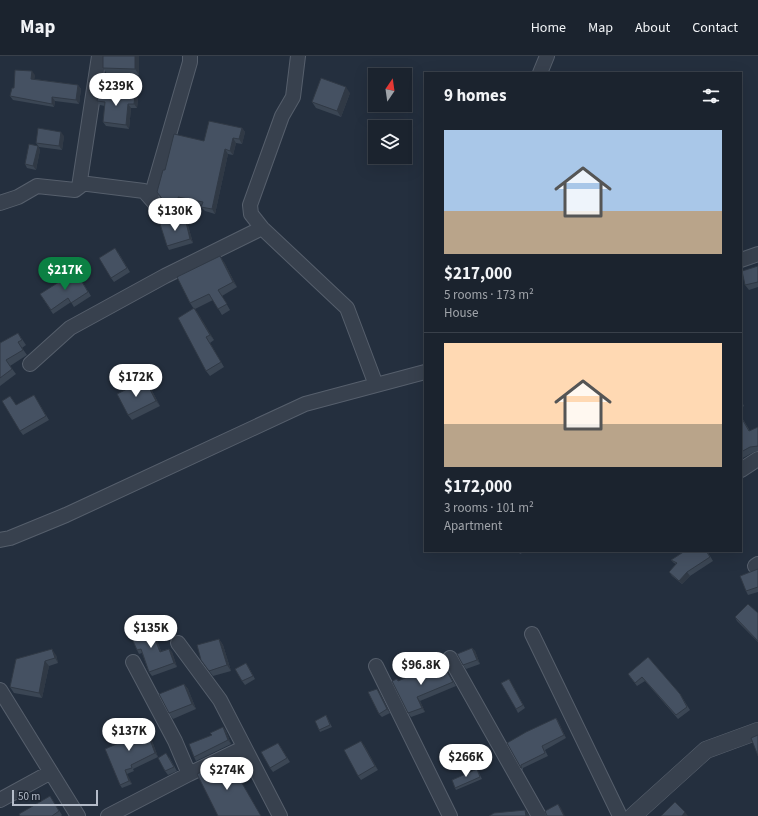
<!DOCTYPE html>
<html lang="en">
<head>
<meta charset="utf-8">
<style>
  body { margin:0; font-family:"Source Sans 3",sans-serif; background:#282f3a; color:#f1f3f6; height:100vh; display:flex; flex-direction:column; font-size:15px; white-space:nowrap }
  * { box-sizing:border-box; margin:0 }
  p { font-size:13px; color:#a0a4aa }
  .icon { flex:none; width:22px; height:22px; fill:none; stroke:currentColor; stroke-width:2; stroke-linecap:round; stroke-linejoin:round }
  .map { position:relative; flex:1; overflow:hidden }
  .drawer { position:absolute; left:424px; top:16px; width:318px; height:480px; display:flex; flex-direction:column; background:#1b232e; border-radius:0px; box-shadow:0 4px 16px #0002,0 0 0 1px #39404a }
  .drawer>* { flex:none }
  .needle { width:26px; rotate:13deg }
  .tools { position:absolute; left:368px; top:12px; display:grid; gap:8px }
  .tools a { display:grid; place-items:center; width:44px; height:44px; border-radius:0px; background:#1b232e; box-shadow:0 4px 16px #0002,0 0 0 1px #39404a; font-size:20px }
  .scale { position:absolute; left:12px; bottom:10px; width:86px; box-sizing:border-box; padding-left:4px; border:2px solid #b4bcc9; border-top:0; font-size:11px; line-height:14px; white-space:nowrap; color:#b4bcc9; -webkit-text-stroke:3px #1d2633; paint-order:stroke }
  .price { position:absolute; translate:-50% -34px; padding:0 9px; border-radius:14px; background:#fff; color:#222; font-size:13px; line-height:26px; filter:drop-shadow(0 1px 2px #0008) }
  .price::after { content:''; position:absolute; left:50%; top:24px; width:12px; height:9px; margin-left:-6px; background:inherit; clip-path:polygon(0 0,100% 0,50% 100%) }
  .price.current { background:#0b8043; color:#fff }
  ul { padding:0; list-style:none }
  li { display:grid; align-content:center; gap:8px; height:212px; padding:0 20px }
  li+li { border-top:1px solid #39404a }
  li span { display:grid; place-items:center; height:124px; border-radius:0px; color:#555 }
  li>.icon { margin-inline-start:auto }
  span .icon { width:72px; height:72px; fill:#fffc; stroke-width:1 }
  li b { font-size:17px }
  h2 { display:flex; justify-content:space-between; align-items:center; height:48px; padding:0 20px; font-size:17px }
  header { display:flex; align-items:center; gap:24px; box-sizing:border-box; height:56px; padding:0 20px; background:#1b232e; border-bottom:1px solid #39404a }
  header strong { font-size:19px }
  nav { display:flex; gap:22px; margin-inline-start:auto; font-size:14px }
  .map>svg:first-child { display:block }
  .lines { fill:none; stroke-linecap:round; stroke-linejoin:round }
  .minor-casing { stroke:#565f6c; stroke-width:16 }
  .tertiary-casing { stroke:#565f6c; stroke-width:18 }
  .minor { stroke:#38414e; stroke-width:14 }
  .tertiary { stroke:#38414e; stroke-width:17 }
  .wall { fill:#3b4654 }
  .shaded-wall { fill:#303945 }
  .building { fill:#455162; stroke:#303945 }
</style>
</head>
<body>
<header>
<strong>Map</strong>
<nav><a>Home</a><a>Map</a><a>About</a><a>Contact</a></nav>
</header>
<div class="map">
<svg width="758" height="760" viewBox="0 0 758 760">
  <rect width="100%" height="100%" fill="#242f3e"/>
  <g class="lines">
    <defs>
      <path id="minor" d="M298 0 293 41 282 60 250 149 251 158 262 172 347 252 376 329
        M540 17 547 0
        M79 131 99 0
        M151 141 190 6V0
        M0 147 18 141 37 130 75 134 83 128H88L144 135 159 152
        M741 204 758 198
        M30 308 70 272 165 220 262 172
        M741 414 758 403
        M0 484 10 482 66 459 305 348 425 316
        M755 510 758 508
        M532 578 620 760
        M178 587 220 644 280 760
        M450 602 539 760
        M133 606 175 685 189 718
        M376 610 450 760
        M0 634 78 760
        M0 744 51 716
        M108 760 189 718 243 692"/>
      <path id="tertiary" d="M633 760 706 694 758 675"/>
    </defs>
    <use href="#minor" class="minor-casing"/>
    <use href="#tertiary" class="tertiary-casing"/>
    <use href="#minor" class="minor"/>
    <use href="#tertiary" class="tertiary"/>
  </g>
  <path class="wall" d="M139 0V19L107 18 103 12Z
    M35 19 34 23 78 29 81 33 79 48 55 45 54 51 13 44 10 40 14 32Z
    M350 37 341 61 316 52 312 46Z
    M135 39 138 43 137 52H131L129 73 106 70 103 66 105 50 100 49 97 45Z
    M242 72 245 76 242 88 236 87 233 99 228 98 215 158 205 155 201 151 202 149 181 145 184 153 167 150 157 136 165 114 204 85Z
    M64 80 62 94 39 91 36 87Z
    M38 90 40 94 36 114 27 112 25 108Z
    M185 162 187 166 193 187 169 194 167 190Z
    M118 196 130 216 114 226 111 222Z
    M224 206 237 231 222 240 230 254 222 259 213 244 195 253 214 284 210 287 224 311 210 320 206 315 194 253 190 247Z
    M758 210V231L749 234 745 229Z
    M75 214 91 240 74 251 71 246 53 258 40 238 59 226Z
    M18 277 26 289 22 292 27 299 10 310 16 318 0 330V287Z
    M145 324 149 329 160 350 132 364 128 359Z
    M34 339 49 364 23 379 20 375 13 344 16 349Z
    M741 344 744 350 741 352Z
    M741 360 750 375 758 371V395L754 396 741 403Z
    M518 495H526L520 498Z
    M707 495 713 505 690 520 682 528 672 520 669 516 676 508 674 507 671 504Z
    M758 513V536L748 539 746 535Z
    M758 557V586L737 565 735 561Z
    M149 568 152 572 161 595 169 593 172 596 177 611 152 620 149 616 142 597 139 598 137 594Z
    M219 583 223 589 231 615 213 620 201 604Z
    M472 592 475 595 480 608 466 613 463 609Z
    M56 599 58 607 49 610 42 642 14 637 10 631 16 603Z
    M648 601 680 638 690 654 678 663 645 625 637 630 630 621Z
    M442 607 456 630 420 645 425 656 411 661 408 657 398 625Z
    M248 610 255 623 245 629 242 625Z
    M509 623 525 652 518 657 516 653Z
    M184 628 188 633 196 653 173 663 169 657Z
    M380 637 390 657 382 661 379 658Z
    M326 659 332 671 320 676 319 674Z
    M556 662 558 665 566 682 545 694 548 700 523 712V715L507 687Z
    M132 671 136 677H149L158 701 133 713 134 715 127 718 132 728 122 732 120 729 121 686Z
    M223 671 226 675 231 688 196 705 194 701 212 679Z
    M364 689 378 714 361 724 358 720Z
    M280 690 290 706 273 716 270 712Z
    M169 701 177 715 168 719 165 715Z
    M478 715 482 723 456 734 455 732Z
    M50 740 62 759 61 760H20Z"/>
  <path class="shaded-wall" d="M135 0H139V19L135 13Z
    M32 15 35 19 34 27 31 23Z
    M78 29 81 33 79 48 76 44Z
    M346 31 350 37 341 61 337 55Z
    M135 39 138 43 137 52 134 48Z
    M52 41 55 45 54 51 52 48Z
    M128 48 131 52 129 73 126 69Z
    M242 72 245 76 242 88 239 83Z
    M61 76 64 80 62 94 59 90Z
    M233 82 236 87 233 99 230 95Z
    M38 90 40 94 36 114 33 110Z
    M225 93 228 98 215 158 212 153Z
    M178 141 181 145 184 153 180 149Z
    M185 162 187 166 193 187 190 183Z
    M220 200 224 206 237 231 233 226Z
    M194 252 198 257 214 284 210 279Z
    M145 324 149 329 160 350 156 345Z
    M687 516 690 520 682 528 679 525Z
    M149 568 152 572 163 600 160 596Z
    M219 583 223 589 231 615 227 609Z
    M472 592 475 595 480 608 477 604Z
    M52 593 56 599 58 607 55 602Z
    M169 593 172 596 177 611 174 607Z
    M45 605 49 610 42 642 39 637Z
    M184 628 188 633 196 653 192 648Z
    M377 633 380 637 390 657 387 653Z
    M417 641 420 645 425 656 422 652Z
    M556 662 558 665 566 682 564 679Z
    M223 671 226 675 231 688 228 684Z
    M146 673 149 677 158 701 155 697Z
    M361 685 364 689 378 714 375 710Z
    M228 703 231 707 261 760Z
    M125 714 132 728 129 725Z
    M558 748 561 752 565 760H564Z
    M525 754 529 759V760H526Z
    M685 756 688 760H682Z"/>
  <path class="building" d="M103 0H135V13L103 12Z
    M15 14 32 15 31 23 78 29 76 44 52 41V48L10 40 12 32H14Z
    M321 22 346 31 337 55 312 46Z
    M99 36 135 39 134 48H128L126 69 103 66 105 46 97 45Z
    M209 65 242 72 239 83 233 82 230 95 225 93 212 153 201 151 203 146 178 141 180 149 164 145 157 136 163 114H165L174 78 204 85Z
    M38 72 61 76 59 90 36 87Z
    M29 88 38 90 33 110 25 108Z
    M185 162 190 183 167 190 160 168Z
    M115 192 127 212 111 222 99 202Z
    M220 200 233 226 218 234 227 248 218 253 209 238 190 247 177 221Z
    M758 210V226L745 229 742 215Z
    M75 214 88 236 71 247 68 242 51 254 40 238 59 226 58 225Z
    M194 252 210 279 206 281 221 306 206 315 178 262Z
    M18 277 22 284 18 286 23 294 6 304 12 313 0 322V287Z
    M145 324 156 345 128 359 117 338Z
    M34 339 46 360 20 375 2 345 10 340 16 349Z
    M741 361 749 375 758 371V390L750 391 741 396Z
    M685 495H706L710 501 687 516 679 525 669 516 677 507 671 504Z
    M758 513V531L746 535 740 520Z
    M748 548 758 557V585L735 561Z
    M149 568 160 596 169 593 174 607 149 616 141 593 137 594 129 576Z
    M219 583 227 609 209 615 201 604 197 589Z
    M472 592 477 604 463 609 457 598Z
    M52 593 55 602 45 605 39 637 10 631 16 603Z
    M648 601 680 638 687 651 676 659 642 621 635 627 628 618Z
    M246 607 253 620 242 625 235 613Z
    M442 607 453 626 417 641 422 652 408 657 392 625 397 623 398 625Z
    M509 623 523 649 516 653 501 627Z
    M184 628 192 648 169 657 159 638Z
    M377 633 387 653 379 658 368 636Z
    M326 659 330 669 319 674 315 665Z
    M556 662 564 679 542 690 545 697 521 709V712L507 687 526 676Z
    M132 671 135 677 146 673 155 697 131 709 132 712 125 714 129 725 120 729 105 693 121 686 117 678Z
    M223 671 228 684 194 701 189 688 212 679 210 677Z
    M758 679V700L751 682Z
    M361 685 375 710 358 720 344 694Z
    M278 687 287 702 270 712 261 696Z
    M166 697 174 711 165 715 158 702Z
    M228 703 261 760H218L197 718Z
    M477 713 480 721 455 732 452 724Z
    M50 740 59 755 52 760H20L19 758Z
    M675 746 685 756 682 760H661Z
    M558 748 564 760H547L545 755Z
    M525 754 526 760H489L494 757Z"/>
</svg>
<div class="tools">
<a><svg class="needle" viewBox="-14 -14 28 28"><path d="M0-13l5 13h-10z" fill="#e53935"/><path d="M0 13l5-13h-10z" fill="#a0a4aa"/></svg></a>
<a><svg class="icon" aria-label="layers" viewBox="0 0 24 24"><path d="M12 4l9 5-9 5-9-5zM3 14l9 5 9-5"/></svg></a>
</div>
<div class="scale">50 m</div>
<b class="price" style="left:116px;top:51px">$239K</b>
<b class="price" style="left:175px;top:176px">$130K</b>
<b class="price current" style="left:65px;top:235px">$217K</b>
<b class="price" style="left:136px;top:342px">$172K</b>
<b class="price" style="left:151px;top:593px">$135K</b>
<b class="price" style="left:421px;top:630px">$96.8K</b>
<b class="price" style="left:129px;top:696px">$137K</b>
<b class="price" style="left:466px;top:722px">$266K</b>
<b class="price" style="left:227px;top:735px">$274K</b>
<section class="drawer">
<h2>9 homes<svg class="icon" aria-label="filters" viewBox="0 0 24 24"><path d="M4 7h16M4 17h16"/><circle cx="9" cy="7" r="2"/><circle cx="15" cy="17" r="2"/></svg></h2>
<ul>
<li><span style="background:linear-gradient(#a9c7e8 65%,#b9a48a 0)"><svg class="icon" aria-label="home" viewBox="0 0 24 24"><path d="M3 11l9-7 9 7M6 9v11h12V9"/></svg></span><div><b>$217,000</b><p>5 rooms · 173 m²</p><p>House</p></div></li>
<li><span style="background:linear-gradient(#ffd9b3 65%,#b9a48a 0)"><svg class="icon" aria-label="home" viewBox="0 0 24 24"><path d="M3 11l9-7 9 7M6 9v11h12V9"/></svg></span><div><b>$172,000</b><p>3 rooms · 101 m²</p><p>Apartment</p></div></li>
</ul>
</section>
</div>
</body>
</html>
